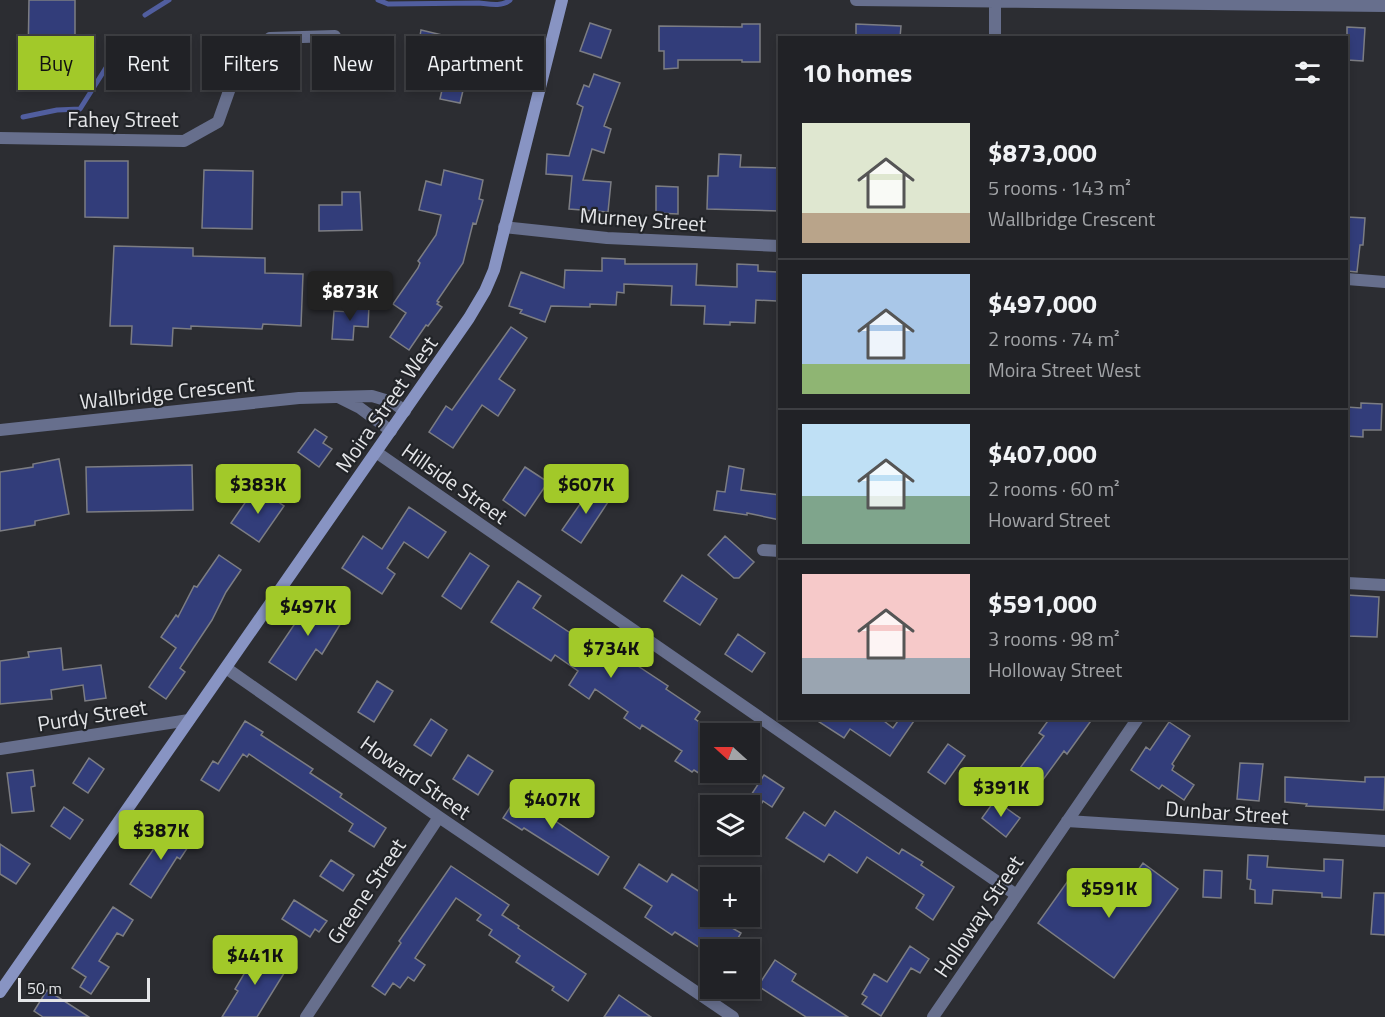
<!DOCTYPE html>
<html lang="en">
<head>
<meta charset="utf-8">
<style>
  body { margin:0; font-family:"Titillium Web",sans-serif; background:#292a2e; color:#f1f3f6; height:100vh; display:flex; flex-direction:column; font-size:22px; white-space:nowrap }
  * { box-sizing:border-box; margin:0 }
  p { font-size:20px; color:#a2a4a7 }
  .icon { flex:none; width:33px; height:33px; fill:none; stroke:currentColor; stroke-width:2; stroke-linecap:round; stroke-linejoin:round }
  .map { position:relative; flex:1; overflow:hidden }
  .sheet { position:absolute; left:778px; top:36px; width:570px; height:684px; display:flex; flex-direction:column; background:#212226; border-radius:0px; box-shadow:0 3px 9px #0003,0 0 0 2px #3e3f43 }
  .sheet>* { flex:none }
  .hud { position:absolute; left:18px; top:36px; width:570px; height:54px; display:flex; gap:12px }
  .needle { width:39px; rotate:291deg }
  .buttons { position:absolute; left:700px; top:723px; display:grid; gap:12px }
  .buttons a { display:grid; place-items:center; width:60px; height:60px; border-radius:0px; background:#212226; box-shadow:0 3px 9px #0003,0 0 0 2px #3e3f43; font-size:30px }
  .scale { position:absolute; left:18px; bottom:15px; width:132px; box-sizing:border-box; padding-left:6px; border:3px solid #e4e5e8; border-top:0; font-size:16px; line-height:21px; white-space:nowrap; color:#e4e5e8; -webkit-text-stroke:4px #222428; paint-order:stroke }
  .price { position:absolute; translate:-50% -51px; padding:0 14px; border-radius:6px; background:#a2c929; color:#111; font-size:20px; line-height:39px; filter:drop-shadow(0 2px 3px #0008) }
  .price::after { content:''; position:absolute; left:50%; top:36px; width:18px; height:14px; margin-left:-9px; background:inherit; clip-path:polygon(0 0,100% 0,50% 100%) }
  .price.on { background:#222; color:#fff }
  ul { padding:0; list-style:none }
  li { display:flex; align-items:center; gap:18px; height:150px; padding:0 24px }
  li+li { border-top:2px solid #3e3f43 }
  li span { display:grid; place-items:center; flex:none; width:168px; height:120px; border-radius:0px; color:#555 }
  li>.icon { margin-inline-start:auto }
  span .icon { width:72px; height:72px; fill:#fffc; stroke-width:1 }
  li b { font-size:26px }
  h2 { display:flex; justify-content:space-between; align-items:center; height:72px; padding:0 24px; font-size:26px }
  .chip { padding:0 21px; border-radius:0px; background:#212226; box-shadow:0 3px 9px #0003,0 0 0 2px #3e3f43; font-size:21px; line-height:54px }
  .chip.on { background:#a2c929; color:#111 }
  .map>svg:first-child { display:block }
  .lines { fill:none; stroke-linecap:round; stroke-linejoin:round }
  .stream { stroke:#515e9f; stroke-width:5 }
  .building { fill:#323d7a; stroke:#7c7d83; stroke-width:1.5 }
  .street { stroke:#676f8d; stroke-width:12 }
  .secondary { stroke:#8894c3; stroke-width:12 }
  .labels { text-anchor:middle; dominant-baseline:central; stroke-width:4.5; stroke-linejoin:round; paint-order:stroke }
  .street-label { font-size:21px; fill:#e4e5e8; stroke:#222428 }
</style>
</head>
<body>
<div class="map">
<svg width="1385" height="1017" viewBox="0 0 1385 1017">
  <rect width="100%" height="100%" fill="#2c2d32"/>
  <g class="lines">
    <path class="stream" d="M378 0 388 4 479 3C489 4 502 7 510 0
      M145 15 169 0
      M23 117 57 110 80 109 109 63"/>
  </g>
  <path class="building" d="M29 0H75V62H28Z
    M590 23 611 30 601 58 580 51Z
    M742 24H760V62H742V60H678V68L664 69V51H659V26L742 27Z
    M856 24 901 26 900 38H856Z
    M1347 27 1365 28 1363 61 1347 60Z
    M421 30 472 42 470 48 473 49 460 103 440 99 442 90 406 81 417 35 420 36Z
    M147 38H182V70H171V84H146Z
    M594 74 620 83 604 126 611 129 604 153 592 149 583 180 611 182 608 212 569 209 572 176 546 174 547 154 569 156 583 107 577 104 584 85 589 87Z
    M719 154 741 155 740 167 780 168V211L707 209 708 176H718Z
    M85 161H128V218L85 217Z
    M204 170 253 171 252 229 202 228Z
    M444 170 483 180 479 199 483 200 476 224 473 223 463 263 437 301 439 302 437 304 442 307 428 326 426 325 409 350 390 337 406 313 393 304 418 268 420 263 418 261 436 235 441 215 419 210 426 181 441 185Z
    M656 186 678 187V214L656 213Z
    M342 192H360L362 230 319 231V205H342Z
    M1347 217 1365 218 1363 245H1360L1357 272 1347 271Z
    M114 246 193 248V256L265 258V273L303 274 301 326 263 324 262 329 191 326V329L173 328 172 346 131 344 132 326H110Z
    M602 258 625 259V264H697L696 285 737 287V264L758 265V271L778 272 777 301 756 300 755 323 730 322V325L704 324 705 306 671 305 672 286 624 284V293L617 292 616 305 590 304V307L551 306 545 322 520 313 522 310 509 306 521 272 564 288 565 270 602 271Z
    M354 304 369 305 368 327 354 326 353 340 332 339 334 311 353 312Z
    M511 327 527 338 499 379 515 390 498 416 482 405 453 448 429 432 446 406 452 410Z
    M1361 403 1382 404 1381 430H1363V437L1347 436V407L1361 408Z
    M315 429 327 437 323 443 332 449 319 467 298 452Z
    M59 459 69 514 35 521V525L0 531V472L33 467V464Z
    M192 465 193 510 87 512 86 467Z
    M729 466 744 469 741 490 780 495V520L747 513V515L714 510 717 491 725 492Z
    M525 467 548 482 525 516 503 500Z
    M256 487 284 506 259 542 231 523Z
    M592 487 610 499 581 543 562 530Z
    M409 507 446 532 428 558 404 542 387 568 395 574 382 594 342 568 363 536 382 549Z
    M725 536 754 562 739 578H734L708 555Z
    M470 553 489 566 461 609 442 596Z
    M219 555 241 570 226 592 212 620 180 668 185 672 166 699 149 687 176 648 161 637 176 615 178 617 194 586 197 587Z
    M682 575 717 599 700 625 664 601Z
    M518 581 541 596 533 608 593 648 598 641 621 657 623 654 639 664 638 666 668 686 666 689 700 712 695 719 711 730V781L694 770 692 772 675 761 682 751 642 725 640 729 624 718 628 712 595 689 589 699 569 685 578 671 555 655 551 661 491 622Z
    M318 595 347 613 322 654 316 649 296 680 269 662 300 616 303 618Z
    M1347 595 1379 597 1377 637 1347 636Z
    M738 634 765 653 752 672 725 654Z
    M61 648 63 670 101 665 106 698 85 701 83 685 51 690 52 699 0 704V661L29 657 28 652Z
    M377 681 393 691 374 722 358 712Z
    M813 718H880L893 728 900 718H916L890 756 850 729 844 738Z
    M1050 718H1093L1067 754 1064 751 1034 792 1014 776 1044 736 1039 733Z
    M431 719 447 730 431 756 414 745Z
    M245 721 263 732 261 735 313 769 310 773 342 794 340 797 386 828 374 847 349 831 353 824 249 754 247 757 243 754 219 791 201 780 213 761 218 764Z
    M1169 722 1190 736 1172 764 1174 766 1172 770 1194 785 1184 800 1162 785 1159 789 1131 770 1146 747 1150 750Z
    M948 744 965 756 945 784 928 772Z
    M468 755 493 771 478 795 453 779Z
    M89 758 104 769 88 793 73 783Z
    M1240 763 1263 764 1259 801 1237 799Z
    M33 770 35 786 31 787 34 811 12 813 7 773Z
    M764 775 784 788 772 807 763 801 760 806H744Z
    M1285 777 1365 782V777H1385L1384 810 1306 806 1307 804 1285 802Z
    M526 783 544 795 536 808 609 857 598 875 524 828 522 830 503 818Z
    M995 800 1020 818 1006 837 982 818Z
    M64 807 83 820 70 839 51 826Z
    M835 811 899 854 902 849 923 862 921 865 954 887 933 920 916 908 924 895 867 857 857 873 829 854 824 862 786 838 804 812 825 826Z
    M169 826 192 841 180 859 177 857 151 898 130 884Z
    M0 844 30 864 16 884 0 874Z
    M1248 855 1268 856 1267 867 1324 871V859L1343 860 1341 898 1322 897V893L1273 890 1272 904 1255 903V890L1250 889 1251 880 1247 879Z
    M331 860 354 875 343 891 320 876Z
    M1143 863 1178 889 1114 978 1038 923 1070 878 1111 908Z
    M639 864 667 882 672 874 711 899V916L741 933 731 950H707L701 946 700 948 675 932 672 935 645 917 652 906 624 888Z
    M451 866 509 905 502 915 519 926 518 928 586 974 568 1001 552 990 554 987 516 962 520 956 489 935 492 930 477 920 481 915 456 898 415 958 425 965 414 981 408 977 400 988 393 983 385 995 372 986 401 943 399 941Z
    M1204 870 1222 871 1221 898 1203 897Z
    M1374 893H1385V935L1371 934Z
    M294 900 327 921 319 932 315 929 310 937 282 919Z
    M113 907 133 920 123 936 117 933 99 961 109 967 91 994 80 987 86 977 72 968Z
    M910 946 929 959 920 973 911 968 881 1016 862 1004 867 997 862 994 874 974 887 982Z
    M252 948 286 970 257 1017H222L238 991 235 989 247 969 241 964Z
    M775 960 796 974 792 981 848 1017H806L758 986Z
    M47 990 89 1017H43L34 1011Z
    M619 995 651 1017H604Z"/>
  <g class="lines">
    <path class="street" d="M856 0 1385 6
      M995 38V0
      M0 138 184 141 218 122 240 60 270 38 335 36
      M504 227 607 238 780 246
      M1347 279 1385 282
      M340 398 360 408 391 431
      M0 430 299 398 372 396 392 402 405 411
      M376 452 1015 894
      M763 550 780 551
      M1347 583 1385 585
      M226 668 439 817 733 1017
      M0 749 189 720
      M1067 821 1385 841
      M306 1017 439 817
      M933 1017 1138 718"/>
    <path class="secondary" d="M0 992 469 318 485 291 494 270 562 0"/>
  </g>
  <g class="labels">
    <g class="street-label">
      <text x="123" y="119">Fahey Street</text>
      <text transform="translate(643 219) rotate(4)">Murney Street</text>
      <text transform="translate(167 392) rotate(-6)">Wallbridge Crescent</text>
      <text transform="translate(386 404) rotate(-55)">Moira Street West</text>
      <text transform="translate(455 483) rotate(35)">Hillside Street</text>
      <text transform="translate(92 715) rotate(-9)">Purdy Street</text>
      <text transform="translate(416 777) rotate(35)">Howard Street</text>
      <text transform="translate(1227 812) rotate(4)">Dunbar Street</text>
      <text transform="translate(366 891) rotate(-56)">Greene Street</text>
      <text transform="translate(978 916) rotate(-56)">Holloway Street</text>
    </g>
  </g>
</svg>
<div class="buttons">
<a><svg class="needle" viewBox="-14 -14 28 28"><path d="M0-13l5 13h-10z" fill="#e53935"/><path d="M0 13l5-13h-10z" fill="#a2a4a7"/></svg></a>
<a><svg class="icon" aria-label="layers" viewBox="0 0 24 24"><path d="M12 4l9 5-9 5-9-5zM3 14l9 5 9-5"/></svg></a>
<a>+</a>
<a>−</a>
</div>
<div class="scale">50 m</div>
<b class="price on" style="left:350px;top:322px">$873K</b>
<b class="price" style="left:258px;top:515px">$383K</b>
<b class="price" style="left:586px;top:515px">$607K</b>
<b class="price" style="left:308px;top:637px">$497K</b>
<b class="price" style="left:611px;top:679px">$734K</b>
<b class="price" style="left:1001px;top:818px">$391K</b>
<b class="price" style="left:552px;top:830px">$407K</b>
<b class="price" style="left:161px;top:861px">$387K</b>
<b class="price" style="left:1109px;top:919px">$591K</b>
<b class="price" style="left:255px;top:986px">$441K</b>
<div class="hud">
<a class="chip on">Buy</a>
<a class="chip">Rent</a>
<a class="chip">Filters</a>
<a class="chip">New</a>
<a class="chip">Apartment</a>
</div>
<section class="sheet">
<h2>10 homes<svg class="icon" aria-label="filters" viewBox="0 0 24 24"><path d="M4 7h16M4 17h16"/><circle cx="9" cy="7" r="2"/><circle cx="15" cy="17" r="2"/></svg></h2>
<ul>
<li><span style="background:linear-gradient(#dfe7d0 75%,#b9a48a 0)"><svg class="icon" aria-label="home" viewBox="0 0 24 24"><path d="M3 11l9-7 9 7M6 9v11h12V9"/></svg></span><div><b>$873,000</b><p>5 rooms · 143 m²</p><p>Wallbridge Crescent</p></div></li>
<li><span style="background:linear-gradient(#a9c7e8 75%,#8fb573 0)"><svg class="icon" aria-label="home" viewBox="0 0 24 24"><path d="M3 11l9-7 9 7M6 9v11h12V9"/></svg></span><div><b>$497,000</b><p>2 rooms · 74 m²</p><p>Moira Street West</p></div></li>
<li><span style="background:linear-gradient(#bfe0f5 60%,#7fa58c 0)"><svg class="icon" aria-label="home" viewBox="0 0 24 24"><path d="M3 11l9-7 9 7M6 9v11h12V9"/></svg></span><div><b>$407,000</b><p>2 rooms · 60 m²</p><p>Howard Street</p></div></li>
<li><span style="background:linear-gradient(#f6c9c9 70%,#9aa5b1 0)"><svg class="icon" aria-label="home" viewBox="0 0 24 24"><path d="M3 11l9-7 9 7M6 9v11h12V9"/></svg></span><div><b>$591,000</b><p>3 rooms · 98 m²</p><p>Holloway Street</p></div></li>
</ul>
</section>
</div>
</body>
</html>
